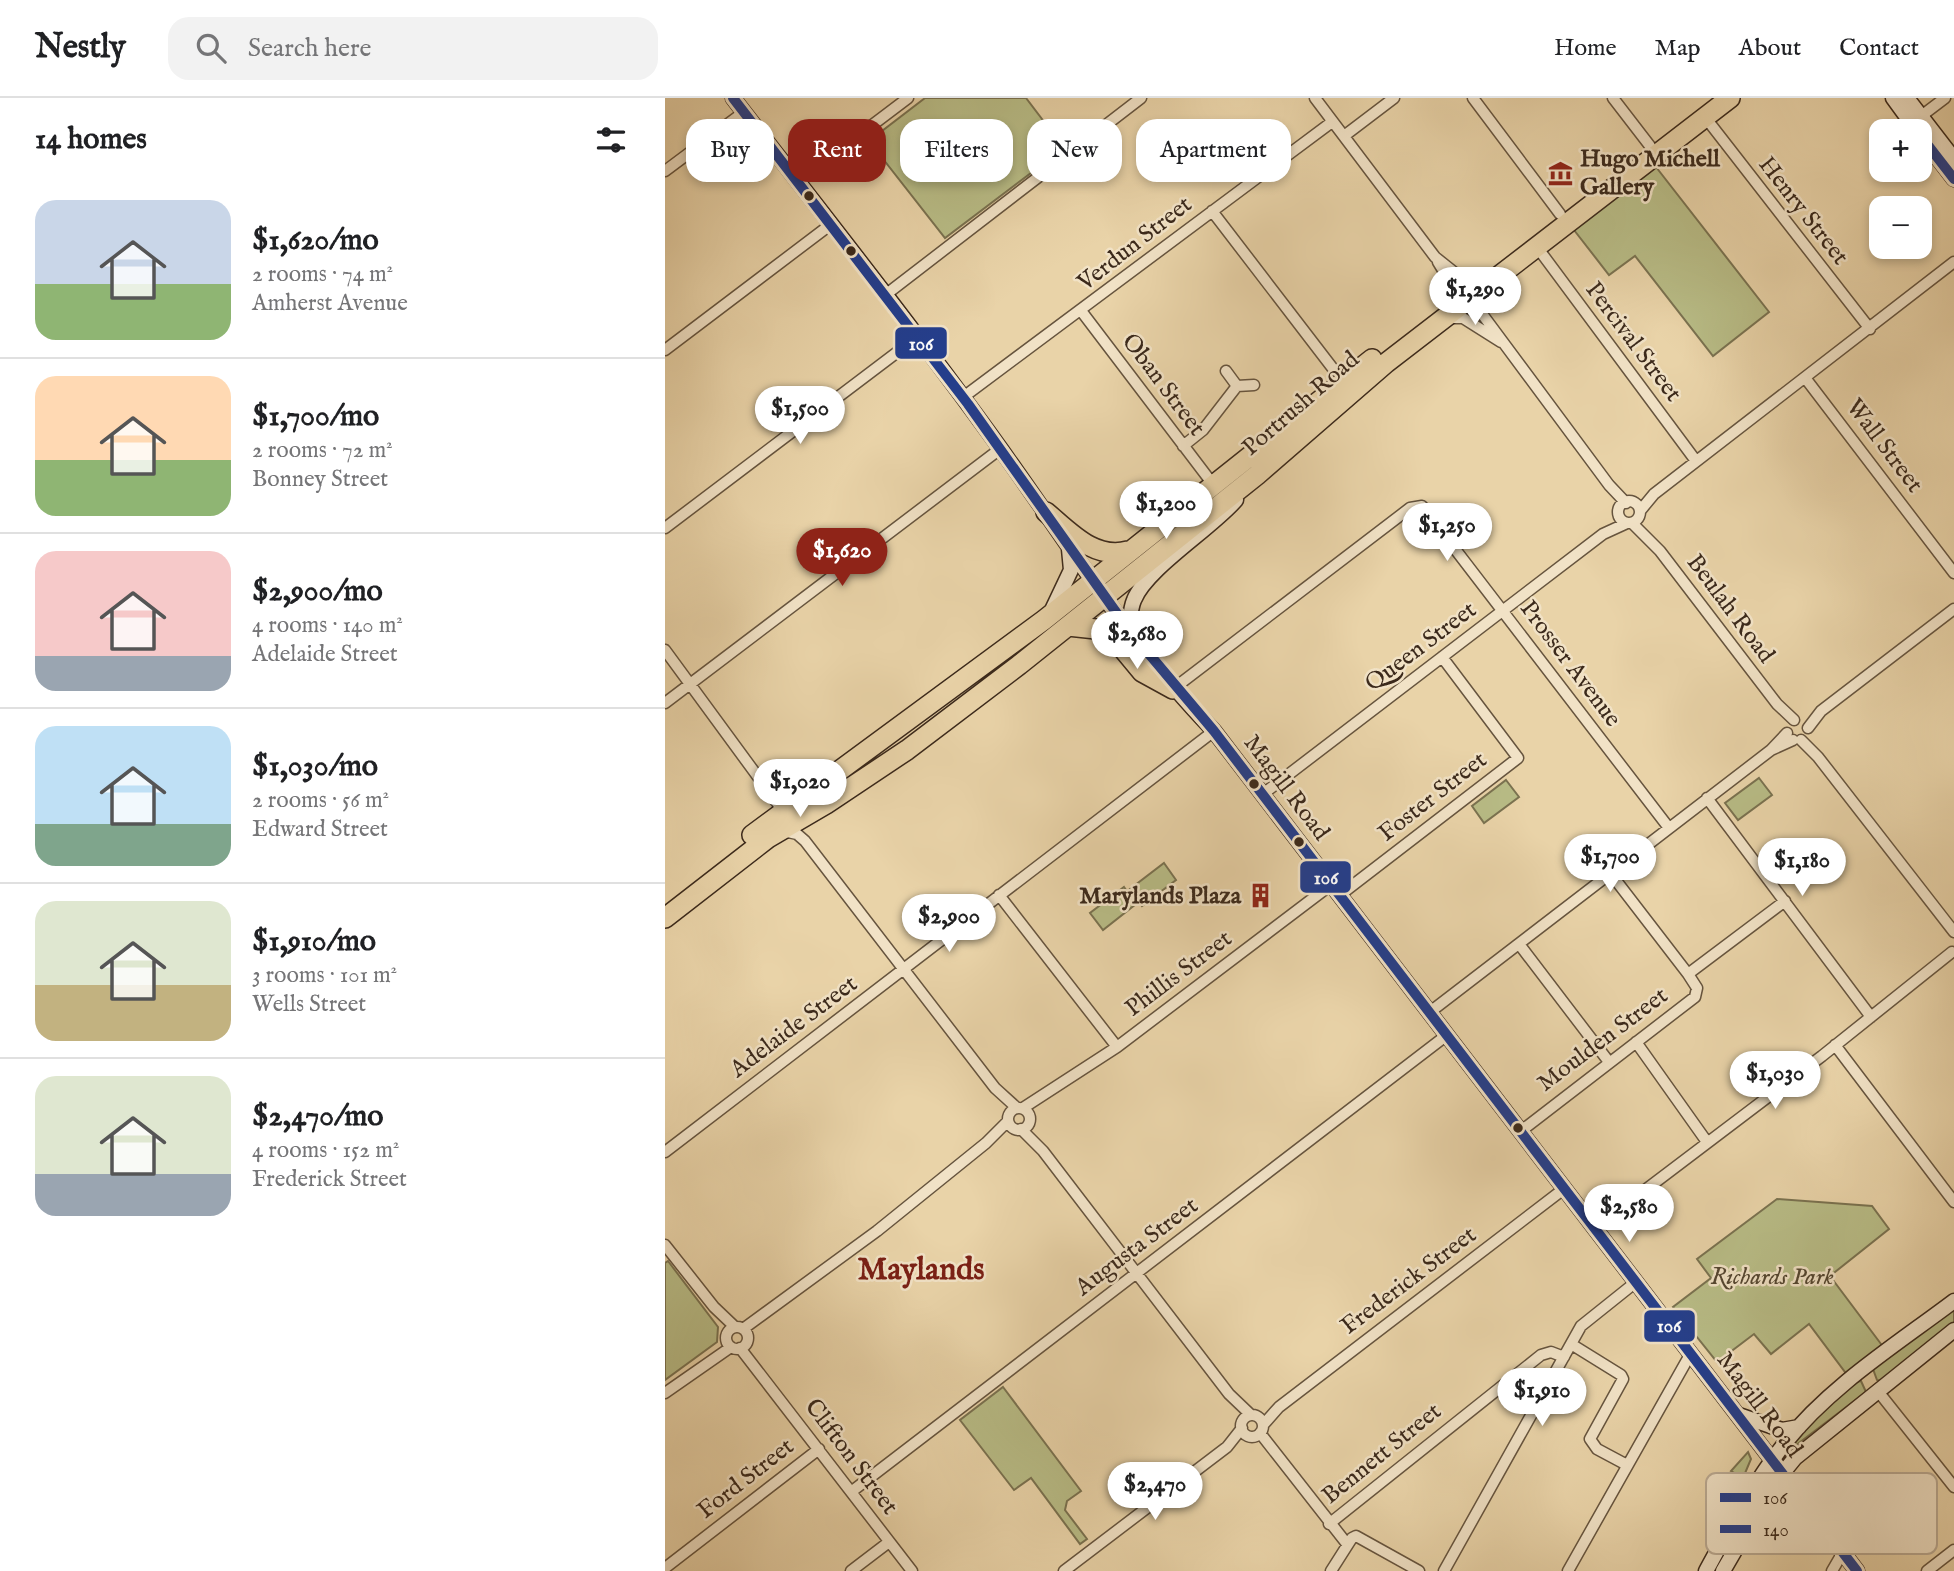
<!DOCTYPE html>
<html lang="en">
<head>
<meta charset="utf-8">
<style>
  body { margin:0; font-family:"IM FELL English",serif; background:#f2f2f2; color:#202124; height:100vh; display:flex; flex-direction:column; font-size:26px; white-space:nowrap }
  * { box-sizing:border-box; margin:0 }
  p { font-size:23px; color:#757577 }
  .icon { flex:none; width:38px; height:38px; fill:none; stroke:currentColor; stroke-width:2; stroke-linecap:round; stroke-linejoin:round }
  .map { position:relative; flex:1; overflow:hidden }
  .details { display:flex; flex-direction:column; background:#fff; width:665px }
  .details>* { flex:none }
  .banner { position:absolute; left:21px; top:21px; width:665px; height:63px; display:flex; gap:14px }
  .buttons { position:absolute; left:1204px; top:21px; display:grid; gap:14px }
  .buttons a { display:grid; place-items:center; width:63px; height:63px; border-radius:14px; background:#fff; box-shadow:0 4px 10px #0003; font-size:35px }
  .price { position:absolute; translate:-50% -60px; padding:0 16px; border-radius:24px; background:#fff; color:#222; font-size:23px; line-height:46px; filter:drop-shadow(0 2px 4px #0008) }
  .price::after { content:''; position:absolute; left:50%; top:42px; width:21px; height:16px; margin-left:-10px; background:inherit; clip-path:polygon(0 0,100% 0,50% 100%) }
  .price.active { background:#8f2418; color:#fff }
  ul { padding:0; list-style:none }
  li { display:flex; align-items:center; gap:21px; height:175px; padding:0 35px }
  li+li { border-top:2px solid #e0e0e0 }
  li span { display:grid; place-items:center; flex:none; width:196px; height:140px; border-radius:21px; color:#555 }
  li>.icon { margin-inline-start:auto }
  span .icon { width:84px; height:84px; fill:#fffc; stroke-width:1 }
  li b { font-size:30px }
  h2 { display:flex; justify-content:space-between; align-items:center; height:84px; padding:0 35px; font-size:30px }
  .tag { padding:0 24px; border-radius:21px; background:#fff; box-shadow:0 4px 10px #0003; font-size:24px; line-height:63px }
  .tag.active { background:#8f2418; color:#fff }
  header { display:flex; align-items:center; gap:42px; box-sizing:border-box; height:98px; padding:0 35px; background:#fff; border-bottom:2px solid #e0e0e0 }
  header strong { font-size:33px }
  nav { display:flex; gap:38px; margin-inline-start:auto; font-size:24px }
  .search { width:490px; height:63px; background:#f2f2f2; display:flex; align-items:center; gap:18px; box-sizing:border-box; padding:0 24px; border-radius:21px; color:#757577; font-size:26px }
  main { display:flex; flex:1; min-height:0 }
  .map>svg:first-child { display:block }
  .green { fill:#b8bc86; stroke:#7a7250; stroke-width:2 }
  .lines { fill:none; stroke-linecap:round; stroke-linejoin:round }
  .street-casing { stroke:#66543e; stroke-width:13 }
  .secondary-casing { stroke:#3b291b; stroke-width:17 }
  .highway-casing { stroke:#3b291b; stroke-width:22 }
  .street { stroke:#f1e2c6; stroke-width:10 }
  .secondary { stroke:#f1e2c6; stroke-width:14 }
  .highway { stroke:#e9d3a8; stroke-width:19 }
  .bus-1-casing { stroke:#f1e2c6; stroke-width:16 }
  .bus-2-casing { stroke:#f1e2c6; stroke-width:16 }
  .bus-1 { stroke:#243e8c; stroke-width:10 }
  .bus-2 { stroke:#243e8c; stroke-width:10 }
  .bus-dot { fill:#3b291b; stroke:#f1e2c6; stroke-width:2.5 }
  .labels { text-anchor:middle; dominant-baseline:central; stroke-width:5; stroke-linejoin:round; paint-order:stroke }
  .poi-label { font-size:24px; font-weight:bold; fill:#3b291b; stroke:#f1e2c6; text-anchor:start }
  .street-label { font-size:24px; fill:#3b291b; stroke:#f1e2c6 }
  .park-label { font-size:24px; font-style:italic; fill:#544630; stroke:#f1e2c6 }
  .district-label { font-size:32px; font-weight:bold; fill:#7a1f14; stroke:#f1e2c6 }
  .key { fill:#f1e2c6; stroke:#baaa93; stroke-width:2 }
  .key-label { font-size:19px; fill:#3b291b }
  .line-badge { stroke:#f1e2c6; stroke-width:2.5 }
  .badge-label { font-size:19px; text-anchor:middle; font-weight:bold; fill:#fff }
</style>
</head>
<body>
<header>
<strong>Nestly</strong>
<div class="search"><svg class="icon" aria-label="search" viewBox="0 0 24 24"><circle cx="10" cy="10" r="6"/><path d="M15 15l6 6"/></svg>Search here</div>
<nav><a>Home</a><a>Map</a><a>About</a><a>Contact</a></nav>
</header>
<main>
<section class="details">
<h2>14 homes<svg class="icon" aria-label="filters" viewBox="0 0 24 24"><path d="M4 7h16M4 17h16"/><circle cx="9" cy="7" r="2"/><circle cx="15" cy="17" r="2"/></svg></h2>
<ul>
<li><span style="background:linear-gradient(#c9d6e8 60%,#8fb573 0)"><svg class="icon" aria-label="home" viewBox="0 0 24 24"><path d="M3 11l9-7 9 7M6 9v11h12V9"/></svg></span><div><b>$1,620/mo</b><p>2 rooms · 74 m²</p><p>Amherst Avenue</p></div></li>
<li><span style="background:linear-gradient(#ffd9b3 60%,#8fb573 0)"><svg class="icon" aria-label="home" viewBox="0 0 24 24"><path d="M3 11l9-7 9 7M6 9v11h12V9"/></svg></span><div><b>$1,700/mo</b><p>2 rooms · 72 m²</p><p>Bonney Street</p></div></li>
<li><span style="background:linear-gradient(#f6c9c9 75%,#9aa5b1 0)"><svg class="icon" aria-label="home" viewBox="0 0 24 24"><path d="M3 11l9-7 9 7M6 9v11h12V9"/></svg></span><div><b>$2,900/mo</b><p>4 rooms · 140 m²</p><p>Adelaide Street</p></div></li>
<li><span style="background:linear-gradient(#bfe0f5 70%,#7fa58c 0)"><svg class="icon" aria-label="home" viewBox="0 0 24 24"><path d="M3 11l9-7 9 7M6 9v11h12V9"/></svg></span><div><b>$1,030/mo</b><p>2 rooms · 56 m²</p><p>Edward Street</p></div></li>
<li><span style="background:linear-gradient(#dfe7d0 60%,#c2b280 0)"><svg class="icon" aria-label="home" viewBox="0 0 24 24"><path d="M3 11l9-7 9 7M6 9v11h12V9"/></svg></span><div><b>$1,910/mo</b><p>3 rooms · 101 m²</p><p>Wells Street</p></div></li>
<li><span style="background:linear-gradient(#dfe7d0 70%,#9aa5b1 0)"><svg class="icon" aria-label="home" viewBox="0 0 24 24"><path d="M3 11l9-7 9 7M6 9v11h12V9"/></svg></span><div><b>$2,470/mo</b><p>4 rooms · 152 m²</p><p>Frederick Street</p></div></li>
</ul>
</section>
<div class="map">
<svg width="1289" height="1473" viewBox="0 0 1289 1473">
  <rect width="100%" height="100%" fill="#e9d3a8"/>
  <filter id="stains"><feTurbulence type="fractalNoise" baseFrequency=".00286" numOctaves="4"/><feColorMatrix values="0 0 0 0 .2 0 0 0 0 .09 0 0 0 0 .02 0 0 0 .5 -.17"/></filter>
  <radialGradient id="worn" r=".72"><stop offset=".6" stop-color="#630" stop-opacity="0"/><stop offset="1" stop-color="#630" stop-opacity=".3"/></radialGradient>
  <path class="green" d="M260 0H361L399 50 280 140 204 43Z
    M991 69 1104 214 1048 258 970 158 944 177 909 132Z
    M1094 680 1107 697 1073 722 1060 705Z
    M841 682 854 699 819 725 807 708Z
    M499 765 511 782 477 808 465 791Z
    M459 789 471 806 438 832 425 815Z
    M1112 1101 1207 1108 1224 1131 1165 1178 1222 1254 1186 1282 1144 1226 1106 1256 1089 1236 1052 1264 1008 1209 1046 1180 1032 1161Z
    M3 1163 53 1229 52 1244 0 1282V1165Z
    M1289 1209V1227L1216 1283 1212 1282 1208 1271Z
    M1196 1283 1201 1294 1126 1351 1138 1332 1191 1284Z
    M338 1289 416 1393 402 1403 400 1412 422 1441 415 1446 366 1380 349 1392 295 1322Z
    M1083 1354 1086 1361 1078 1380 1066 1373Z"/>
  <g class="lines">
    <defs>
      <path id="street" d="M650 0 770 159 795 179 809 181
        M808 0 895 116
        M948 0 985 48
        M1040 19 1205 231
        M1251 22 1280 0
        M679 38 729 0
        M0 73 79 14
        M132 84 243 0
        M547 113 669 272
        M872 149 1031 363
        M773 164 792 195
        M219 198 476 0
        M806 201 944 387 961 405
        M417 214 547 385
        M783 220H798L836 244
        M0 252 165 127
        M561 273 572 288
        M1141 281 1289 475
        M572 288 589 287
        M297 300 667 24
        M518 348 538 332 572 288
        M953 414a11 11 0 1 1 22 0a11 11 0 1 1-22 0Z
        M975 413 989 396 1289 164
        M967 425 995 453 1112 606 1129 622
        M0 430 251 240
        M0 552 118 713
        M508 591 745 410 757 408 1004 730
        M0 605 335 351
        M1143 630 1156 613 1289 511
        M1136 642 1153 659 1289 834
        M1106 652 1128 642
        M598 696 938 436 962 425
        M1042 700 1206 919
        M118 733 132 736 140 743 330 990 352 1010
        M946 776 1023 876
        M334 797 452 949
        M675 797 853 660 777 559
        M854 846 944 964
        M765 914 1106 652 1122 635
        M971 944 1042 1044
        M1170 947 1289 1104
        M358 1010 452 949 667 786
        M343 1021a11 11 0 1 1 22 0a11 11 0 1 1-22 0Z
        M356 1031 378 1053 564 1296 586 1317
        M856 1033 1030 899 1032 890 1023 876 1120 803
        M0 1054 549 633
        M930 1130 1157 958 1287 854
        M0 1147 49 1209 70 1229
        M61 1240a11 11 0 1 1 22 0a11 11 0 1 1-22 0Z
        M78 1231 212 1133 321 1045 343 1023
        M906 1246 956 1277 958 1281 925 1341 932 1351 962 1367
        M75 1250 247 1473
        M1212 1292 1289 1389
        M0 1295 66 1249
        M576 1328a11 11 0 1 1 22 0a11 11 0 1 1-22 0Z
        M598 1327 614 1309 900 1090
        M595 1335 682 1446
        M186 1394 782 937
        M664 1426 876 1257 886 1254 899 1259
        M0 1470 154 1351
        M186 1473 224 1444
        M399 1473 562 1349 577 1330
        M666 1473 687 1440 691 1438 754 1473
        M779 1473 916 1228 971 1184
        M903 1473 1026 1255
        M1167 1473 1178 1454
        M1262 1473 1289 1452"/>
      <path id="secondary" d="M68 0C158 116 249 231 335 350 404 446 466 548 549 633L1192 1473
        M1228 0 1252 33
        M1242 0 1289 61
        M1255 37 1289 81
        M388 510 406 472 404 451
        M463 534C465 524 465 511 469 502 482 470 546 431 571 402
        M1074 1317 1117 1332 1134 1329
        M1095 1408 1115 1401 1143 1410
        M1041 1473C1065 1429 1089 1384 1120 1345 1165 1288 1232 1246 1289 1203
        M1058 1473 1108 1387 1130 1360 1289 1232"/>
      <path id="highway" d="M381 414C405 434 429 462 463 453
        M403 528 431 531 453 545 477 574 508 591
        M87 737 379 522 707 261
        M0 820 103 740 161 706 242 652 354 567 592 377 721 265 1065 0"/>
    </defs>
    <use href="#street" class="street-casing"/>
    <use href="#secondary" class="secondary-casing"/>
    <use href="#highway" class="highway-casing"/>
    <use href="#street" class="street"/>
    <use href="#secondary" class="secondary"/>
    <use href="#highway" class="highway"/>
    <defs>
      <path id="bus-1" d="M68 0 303 306 463 531 549 633 1192 1473"/>
      <path id="bus-2" d="M1255 37 1289 81"/>
    </defs>
    <use href="#bus-1" class="bus-1-casing"/>
    <use href="#bus-2" class="bus-2-casing"/>
    <use href="#bus-1" class="bus-1"/>
    <use href="#bus-2" class="bus-2"/>
  </g>
  <defs>
    <symbol id="museum-bare" viewBox="-9 -9 18 18"><path d="M0-6L6-3V-2H-6V-3ZM-5-1h2V3h-2ZM-1-1h2V3h-2ZM3-1h2V3H3ZM-6 4H6V6H-6Z" fill="#8f2418" stroke="#f1e2c6" stroke-width="2.5" paint-order="stroke"/></symbol>
    <symbol id="building-bare" viewBox="-9 -9 18 18"><path d="M-4-6H4V6H1V3H-1V6H-4ZM-2.5-4.3h1.7v1.8h-1.7ZM.8-4.3h1.7v1.8H.8ZM-2.5-1h1.7V.8h-1.7ZM.8-1h1.7V.8H.8Z" fill="#8f2418" stroke="#f1e2c6" stroke-width="2.5" paint-order="stroke"/></symbol>
  </defs>
  <g fill-rule="evenodd">
    <use href="#museum-bare" x="878" y="58" width="35" height="35"/>
    <use href="#building-bare" x="578" y="780" width="35" height="35"/>
  </g>
  <g class="bus-dot">
    <circle cx="144" cy="98" r="6"/>
    <circle cx="186" cy="153" r="6"/>
    <circle cx="589" cy="686" r="6"/>
    <circle cx="634" cy="744" r="6"/>
    <circle cx="853" cy="1030" r="6"/>
  </g>
  <g class="labels">
    <g class="poi-label">
      <text x="915" y="61">Hugo Michell<tspan x="915" dy="28">Gallery</tspan></text>
      <text x="576" y="798" text-anchor="end">Marylands Plaza</text>
    </g>
    <g class="street-label">
      <text transform="translate(1138 113) rotate(52)">Henry Street</text>
      <text transform="translate(470 146) rotate(-38)">Verdun Street</text>
      <text transform="translate(968 244) rotate(53)">Percival Street</text>
      <text transform="translate(498 287) rotate(53)">Oban Street</text>
      <text transform="translate(636 306) rotate(-41)">Portrush Road</text>
      <text transform="translate(1219 348) rotate(53)">Wall Street</text>
      <text transform="translate(1065 511) rotate(53)">Beulah Road</text>
      <text transform="translate(756 549) rotate(-37)">Queen Street</text>
      <text transform="translate(905 566) rotate(53)">Prosser Avenue</text>
      <text transform="translate(621 690) rotate(53)">Magill Road</text>
      <text transform="translate(768 699) rotate(-38)">Foster Street</text>
      <text transform="translate(514 876) rotate(-37)">Phillis Street</text>
      <text transform="translate(129 929) rotate(-37)">Adelaide Street</text>
      <text transform="translate(938 942) rotate(-37)">Moulden Street</text>
      <text transform="translate(472 1149) rotate(-37)">Augusta Street</text>
      <text transform="translate(744 1183) rotate(-37)">Frederick Street</text>
      <text transform="translate(1094 1307) rotate(53)">Magill Road</text>
      <text transform="translate(717 1356) rotate(-39)">Bennett Street</text>
      <text transform="translate(186 1359) rotate(53)">Clifton Street</text>
      <text transform="translate(81 1381) rotate(-38)">Ford Street</text>
    </g>
    <g class="park-label">
      <text x="1107" y="1179">Richards Park</text>
    </g>
    <g class="district-label">
      <text x="256" y="1172">Maylands</text>
    </g>
  </g>
  <rect x="1041" y="1375" width="231" height="81" rx="10" class="key"/>
  <rect x="1055" y="1395" width="31" height="9" fill="#243e8c"/>
  <rect x="1055" y="1427" width="31" height="8" fill="#243e8c"/>
  <g class="key-label">
    <text x="1098" y="1406">106</text>
    <text x="1098" y="1438">140</text>
  </g>
  <g class="line-badge">
    <rect x="229" y="228" width="54" height="34" rx="7" fill="#243e8c"/>
    <rect x="634" y="762" width="53" height="34" rx="7" fill="#243e8c"/>
    <rect x="978" y="1211" width="53" height="34" rx="7" fill="#243e8c"/>
  </g>
  <g class="badge-label">
    <text x="256" y="252">106</text>
    <text x="661" y="786">106</text>
    <text x="1004" y="1234">106</text>
  </g>
  <rect width="100%" height="100%" filter="url(#stains)"/>
  <rect width="100%" height="100%" fill="url(#worn)"/>
</svg>
<div class="buttons">
<a>+</a>
<a>−</a>
</div>
<b class="price" style="left:810px;top:229px">$1,290</b>
<b class="price" style="left:135px;top:348px">$1,500</b>
<b class="price" style="left:501px;top:443px">$1,200</b>
<b class="price" style="left:782px;top:465px">$1,250</b>
<b class="price active" style="left:177px;top:490px">$1,620</b>
<b class="price" style="left:472px;top:573px">$2,680</b>
<b class="price" style="left:135px;top:721px">$1,020</b>
<b class="price" style="left:945px;top:796px">$1,700</b>
<b class="price" style="left:1137px;top:800px">$1,180</b>
<b class="price" style="left:284px;top:856px">$2,900</b>
<b class="price" style="left:1110px;top:1013px">$1,030</b>
<b class="price" style="left:964px;top:1146px">$2,580</b>
<b class="price" style="left:877px;top:1330px">$1,910</b>
<b class="price" style="left:490px;top:1424px">$2,470</b>
<div class="banner">
<a class="tag">Buy</a>
<a class="tag active">Rent</a>
<a class="tag">Filters</a>
<a class="tag">New</a>
<a class="tag">Apartment</a>
</div>
</div>
</main>
</body>
</html>
